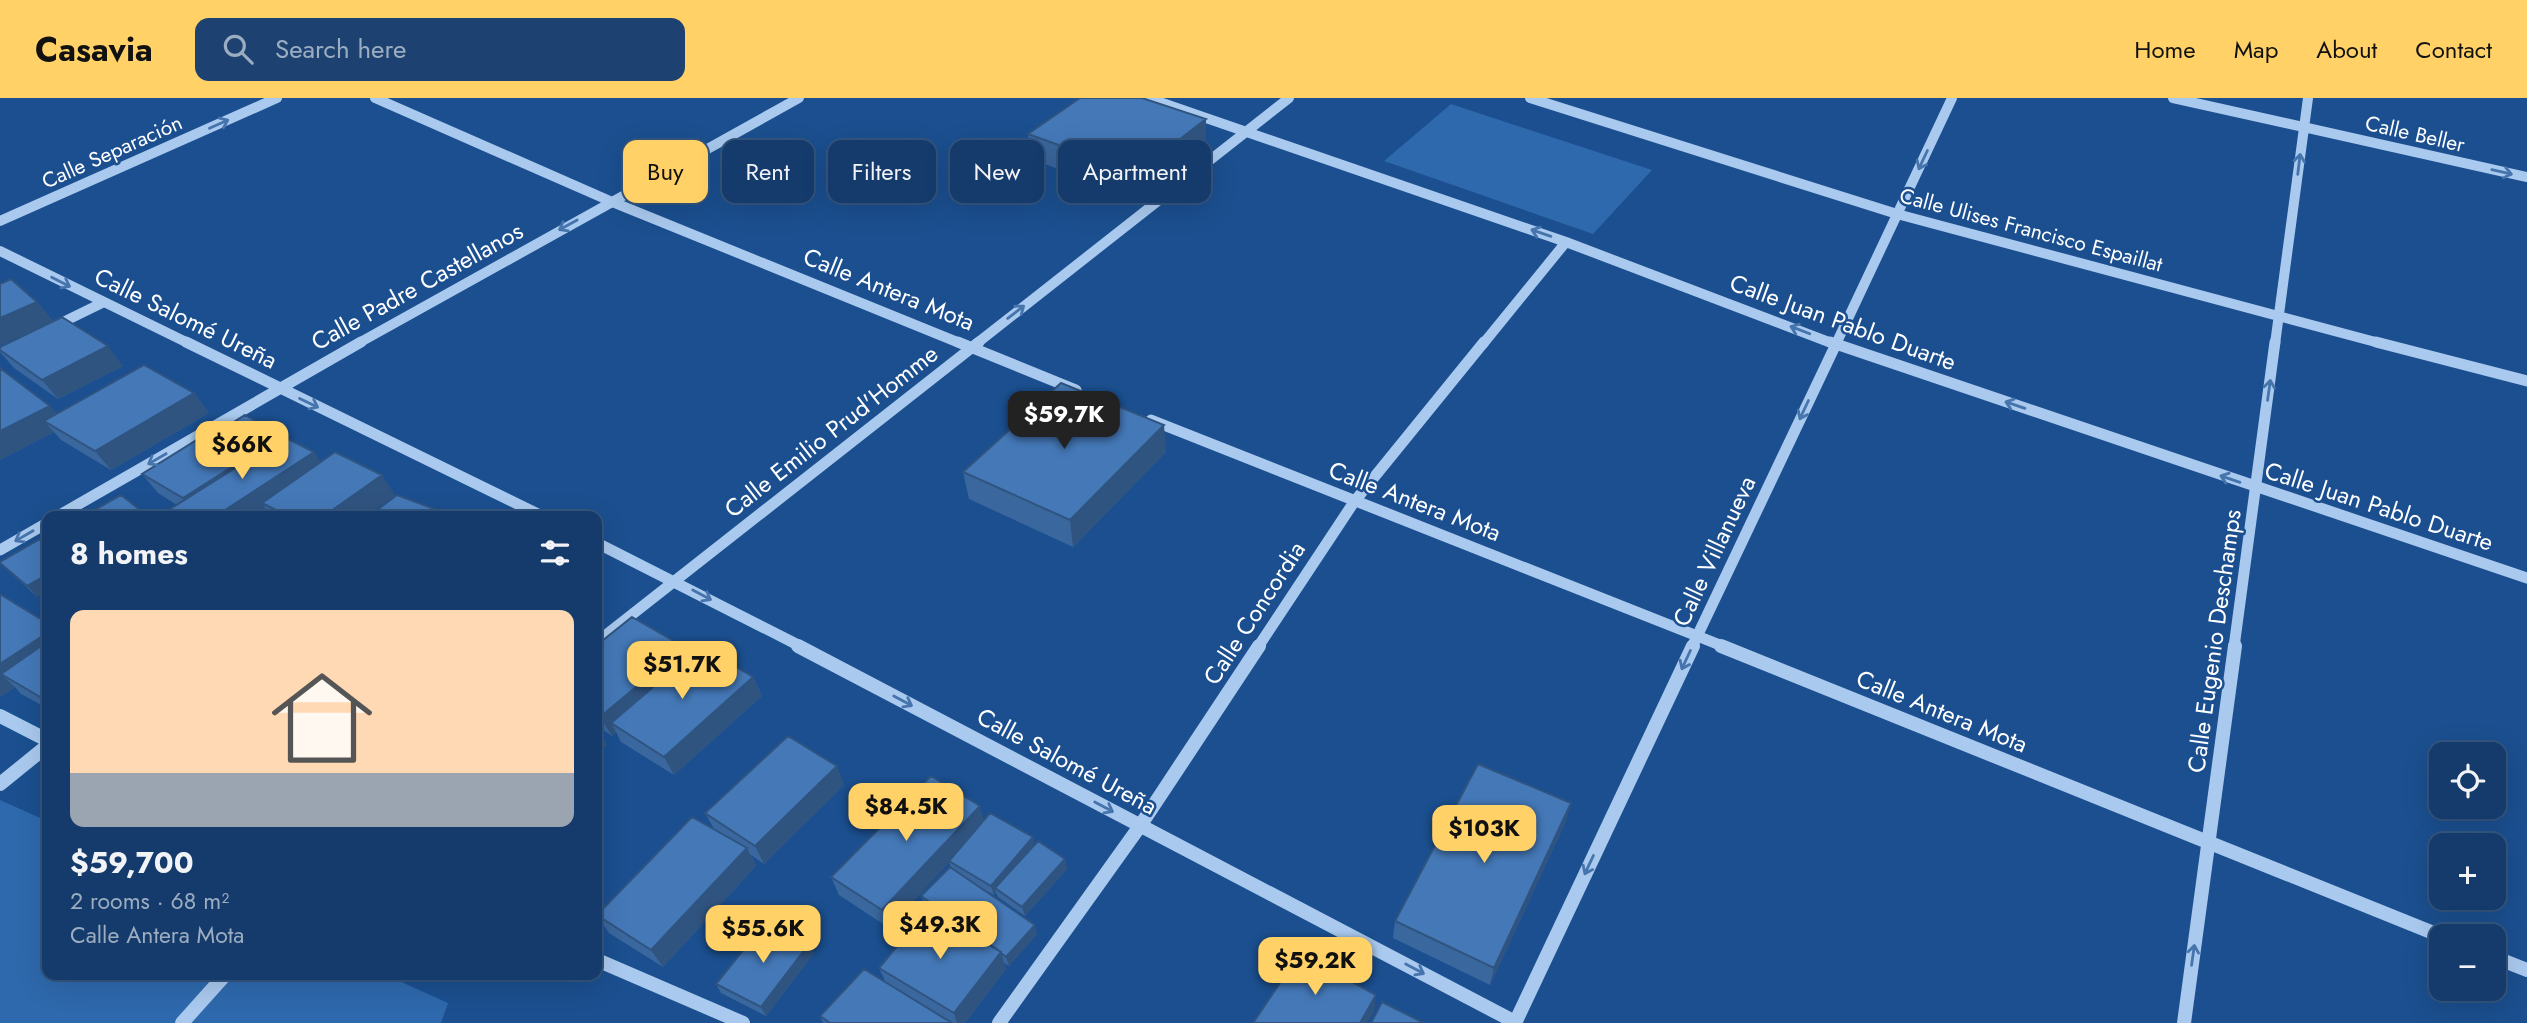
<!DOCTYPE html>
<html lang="en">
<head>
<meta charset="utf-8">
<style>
  body { margin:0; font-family:Jost,sans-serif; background:#1d4271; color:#f1f3f6; height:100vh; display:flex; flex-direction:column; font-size:26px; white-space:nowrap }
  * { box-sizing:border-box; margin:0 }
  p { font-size:23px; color:#9dadc1 }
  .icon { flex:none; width:38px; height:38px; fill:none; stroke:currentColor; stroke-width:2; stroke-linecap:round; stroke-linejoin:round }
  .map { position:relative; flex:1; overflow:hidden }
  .details { position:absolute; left:42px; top:413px; width:560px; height:469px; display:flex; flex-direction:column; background:#143b6b; border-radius:14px; box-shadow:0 7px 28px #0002,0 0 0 2px #33557e }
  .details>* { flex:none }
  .banner { position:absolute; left:623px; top:42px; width:665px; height:63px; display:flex; gap:14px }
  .buttons { position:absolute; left:2429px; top:644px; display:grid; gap:14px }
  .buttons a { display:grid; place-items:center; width:77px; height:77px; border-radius:14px; background:#143b6b; box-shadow:0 7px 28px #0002,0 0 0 2px #33557e; font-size:35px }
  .price { position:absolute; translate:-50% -60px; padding:0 16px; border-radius:14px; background:#ffd166; color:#111; font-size:23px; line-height:46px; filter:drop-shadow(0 2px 4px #0008) }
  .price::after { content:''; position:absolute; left:50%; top:42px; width:21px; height:16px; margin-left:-10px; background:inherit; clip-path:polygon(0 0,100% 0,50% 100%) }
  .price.selected { background:#222; color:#fff }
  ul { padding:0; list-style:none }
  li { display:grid; align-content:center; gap:14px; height:371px; padding:0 28px }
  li+li { border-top:2px solid #33557e }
  li span { display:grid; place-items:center; height:217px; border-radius:14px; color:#555 }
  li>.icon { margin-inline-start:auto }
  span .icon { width:126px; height:126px; fill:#fffc; stroke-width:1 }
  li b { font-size:30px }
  h2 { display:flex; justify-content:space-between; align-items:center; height:84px; padding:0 28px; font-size:30px }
  .tag { padding:0 24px; border-radius:14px; background:#143b6b; box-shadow:0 7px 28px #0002,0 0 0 2px #33557e; font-size:24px; line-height:63px }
  .tag.selected { background:#ffd166; color:#111 }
  header { display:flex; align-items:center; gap:42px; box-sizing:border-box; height:98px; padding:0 35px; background:#ffd166; color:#111 }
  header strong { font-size:33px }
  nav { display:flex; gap:38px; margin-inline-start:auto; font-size:24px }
  .search { width:490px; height:63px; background:#1d4271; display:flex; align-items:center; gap:18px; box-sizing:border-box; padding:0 24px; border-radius:14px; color:#9dadc1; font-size:26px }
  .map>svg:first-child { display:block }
  .green { fill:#2e69ad }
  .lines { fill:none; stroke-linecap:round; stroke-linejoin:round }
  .minor-far2 { stroke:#a9c9ee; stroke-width:10 }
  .minor-far1 { stroke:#a9c9ee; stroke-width:11 }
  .minor { stroke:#a9c9ee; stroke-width:14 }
  .wall { fill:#3a679d }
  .shaded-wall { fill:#305480 }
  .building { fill:#4478b7; stroke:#305480; stroke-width:2 }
  .oneway { stroke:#4674ac }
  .labels { text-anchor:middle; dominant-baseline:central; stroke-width:5; stroke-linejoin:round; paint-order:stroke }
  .far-street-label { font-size:21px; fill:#fff; stroke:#1b4f8f }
  .street-label { font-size:24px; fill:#fff; stroke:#1b4f8f }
</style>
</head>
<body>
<header>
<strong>Casavia</strong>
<div class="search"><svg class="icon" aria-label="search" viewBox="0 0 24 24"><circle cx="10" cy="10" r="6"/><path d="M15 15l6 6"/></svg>Search here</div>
<nav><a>Home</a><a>Map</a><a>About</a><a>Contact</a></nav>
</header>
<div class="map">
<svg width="2527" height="925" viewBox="0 0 2527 925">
  <rect width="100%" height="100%" fill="#1b4f8f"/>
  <path class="green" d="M1451 6 1652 72 1593 136 1384 63Z
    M0 702 47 723V877H386L448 905 441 925H0Z"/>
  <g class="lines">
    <path class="minor-far2" d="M375 0 610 103 962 246
      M1148 0 1566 144 1834 246
      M1530 0 1897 116 2383 246
      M2173 0 2527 79
      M0 123 277 0
      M0 153 190 246
      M53 229 102 205
      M357 246 799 0
      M976 246 1289 0
      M1483 246 1566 144
      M1836 246 1952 0
      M2275 246 2308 0"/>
    <path class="minor-far1" d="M186 244 542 418
      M958 244 1076 292
      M1830 244 2527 480
      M2376 244 2527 283
      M1151 322 1725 549
      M58 418 361 244
      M597 445 802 549
      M0 452 47 425
      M597 544 979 244
      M1258 549 1354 404 1484 244
      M1692 549 1837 244
      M2234 549 2275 244"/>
    <path class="minor" d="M798 548 1515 924
      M1721 548 2441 838
      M0 618 47 642
      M0 686 47 648
      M2494 859 2527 872
      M597 862 743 925
      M182 925 225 877
      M999 925 1140 728 1259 548
      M1515 925 1693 548
      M2184 925 2235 548"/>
  </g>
  <path class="wall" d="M1206 21V46L1138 100 1031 61 1028 36Z
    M37 204 53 223 123 268 58 301 14 270 0 254V249L53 223 0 247Z
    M0 270 57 315 194 295 209 315 111 372 61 342 54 334 0 362Z
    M215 336 284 339 321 364 395 397 365 418H272L268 414 261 418H159L177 407 158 395 142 376 218 341Z
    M1166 354 1073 449 969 401 963 374Z
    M40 441 37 499 0 465Z
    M0 496 47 525V610L21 596 15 589 0 599Z
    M597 547 684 549 688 558 753 579 762 598 674 677 621 644 616 634 612 638 597 628Z
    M844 687 764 766 751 757 756 768 663 869 609 835 597 817 714 731 705 715Z
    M984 723 1033 739 1034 747 1065 761 1067 771 1025 818 998 799 996 795 994 797 981 790 1037 836 1009 868 1004 865 1006 871 965 925H823L820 918 885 883 879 870 941 819 925 807 921 798 951 769 949 764 889 830 839 797 831 779Z
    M1566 723 1490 887 1393 840 1395 823Z
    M814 855 766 918 721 895 716 886Z"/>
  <path class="shaded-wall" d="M1206 21V46L1138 100 1136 75Z
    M37 204 53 223 0 247V220Z
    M108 248 123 268 58 301 42 282Z
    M194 295 209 315 111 372 95 353Z
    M50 308 67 327 44 323 54 334 0 362V333Z
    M1164 327 1166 354 1073 449 1070 422Z
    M314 354 328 374 262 405 268 414 261 418H216Z
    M249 358 263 378 198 418 183 400Z
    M382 377 395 397 365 418H324Z
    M47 477V493L37 499 27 488Z
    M47 535V567L1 576 15 589 0 599V566Z
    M684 549 693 569 611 625 616 634 612 638 600 619Z
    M753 579 762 598 674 677 664 659Z
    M601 637 607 647 597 656V640Z
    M837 668 844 687 764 766 755 748Z
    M1571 705 1566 723 1490 887 1494 870Z
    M980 708 985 726 889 830 882 812Z
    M1033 739 1035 749 995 790 996 795 994 797 991 788Z
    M747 750 756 768 663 869 651 852Z
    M597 751 601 757 597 762Z
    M1065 761 1067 771 1025 818 1022 809Z
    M1035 827 1037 836 1009 868 1006 859Z
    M809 846 814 855 766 918 761 909Z
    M1001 854 1006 871 965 925H957L954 915Z
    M1376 897 1374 914 1367 925H1360Z"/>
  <path class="building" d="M1080 0H1142L1206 21 1136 75 1028 36Z
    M11 181 37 204 0 220V186Z
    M62 219 108 248 42 282 0 252V249Z
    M144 267 194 295 95 353 44 323Z
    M0 270 50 308 0 333Z
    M1061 285 1164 327 1070 422 963 374Z
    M245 317 284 339 254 358 215 336Z
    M208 335 249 358 183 400 142 376Z
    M284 339 314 354 216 418H159Z
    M335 354 382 377 324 418H288L262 405Z
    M121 397 148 418H84Z
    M397 397 453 418H369Z
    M40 441 47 447V477L27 488 0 465V464Z
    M0 496 47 525V535L0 566Z
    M632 519 684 549 600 619 597 617V547Z
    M47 544V603L1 576Z
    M701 548 753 579 664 659 611 625Z
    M788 638 837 668 755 748 705 715Z
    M1478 666 1571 705 1494 870 1395 823Z
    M931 678 980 708 882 812 831 779Z
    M990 715 1033 739 991 788 949 763Z
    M692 719 747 750 651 852 597 817Z
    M1038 743 1065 761 1022 809 995 790Z
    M950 769 1035 827 1006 859 1001 855V854L992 848 921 798Z
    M928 811 1001 854 954 915 879 870Z
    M765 825 809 846 761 909 716 886Z
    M1300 855 1376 897 1360 925H1253Z
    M864 871 952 925H830L820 918Z
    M1382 904 1424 925H1371Z"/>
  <defs><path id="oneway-shaft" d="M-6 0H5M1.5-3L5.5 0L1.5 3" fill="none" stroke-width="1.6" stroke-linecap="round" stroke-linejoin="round" transform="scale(1.75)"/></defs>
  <g class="oneway">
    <use href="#oneway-shaft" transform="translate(219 26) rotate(-24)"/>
    <use href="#oneway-shaft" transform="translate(1923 62) rotate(115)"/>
    <use href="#oneway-shaft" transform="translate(2299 66) rotate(-83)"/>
    <use href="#oneway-shaft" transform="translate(2502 74) rotate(13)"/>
    <use href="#oneway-shaft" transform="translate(568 127) rotate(151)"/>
    <use href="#oneway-shaft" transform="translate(1541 135) rotate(-161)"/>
    <use href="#oneway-shaft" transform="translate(61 184) rotate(27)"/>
    <use href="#oneway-shaft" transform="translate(1016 214) rotate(-38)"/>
    <use href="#oneway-shaft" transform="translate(1800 232) rotate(-159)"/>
    <use href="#oneway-shaft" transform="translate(2269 292) rotate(-82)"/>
    <use href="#oneway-shaft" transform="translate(309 305) rotate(26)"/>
    <use href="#oneway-shaft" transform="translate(2015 307) rotate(-161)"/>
    <use href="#oneway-shaft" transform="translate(1804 312) rotate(115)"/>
    <use href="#oneway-shaft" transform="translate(157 361) rotate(150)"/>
    <use href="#oneway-shaft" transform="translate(2230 381) rotate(-161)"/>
    <use href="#oneway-shaft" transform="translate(24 438) rotate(150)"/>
    <use href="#oneway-shaft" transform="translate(702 497) rotate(28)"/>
    <use href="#oneway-shaft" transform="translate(1686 562) rotate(115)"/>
    <use href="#oneway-shaft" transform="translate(903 603) rotate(28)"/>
    <use href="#oneway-shaft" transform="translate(1104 709) rotate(28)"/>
    <use href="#oneway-shaft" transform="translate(1589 767) rotate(115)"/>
    <use href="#oneway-shaft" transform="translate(2193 857) rotate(-82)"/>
    <use href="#oneway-shaft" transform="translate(1415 871) rotate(28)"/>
  </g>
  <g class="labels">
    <g class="far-street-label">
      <text transform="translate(2415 36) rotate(13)">Calle Beller</text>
      <text transform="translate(112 54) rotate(-24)">Calle Separación</text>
      <text transform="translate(2031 132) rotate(15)">Calle Ulises Francisco Espaillat</text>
    </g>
    <g class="street-label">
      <text transform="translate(417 188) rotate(-29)">Calle Padre Castellanos</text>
      <text transform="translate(889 191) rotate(22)">Calle Antera Mota</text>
      <text transform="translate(186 220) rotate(26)">Calle Salomé Ureña</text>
      <text transform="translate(1843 224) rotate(20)">Calle Juan Pablo Duarte</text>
      <text transform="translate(831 333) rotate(-38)">Calle Emilio Prud'Homme</text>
      <text transform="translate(1415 403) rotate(21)">Calle Antera Mota</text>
      <text transform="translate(2379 408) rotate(18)">Calle Juan Pablo Duarte</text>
      <text transform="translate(1714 453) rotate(-65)">Calle Villanueva</text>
      <text transform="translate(1254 515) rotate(-57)">Calle Concordia</text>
      <text transform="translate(2214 543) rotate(-82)">Calle Eugenio Deschamps</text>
      <text transform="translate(1942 613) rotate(22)">Calle Antera Mota</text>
      <text transform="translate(1067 663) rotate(28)">Calle Salomé Ureña</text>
    </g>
  </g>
</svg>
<div class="buttons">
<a><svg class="icon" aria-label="locate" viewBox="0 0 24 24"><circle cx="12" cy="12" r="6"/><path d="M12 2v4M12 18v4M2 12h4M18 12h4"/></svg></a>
<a>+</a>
<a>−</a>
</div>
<b class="price selected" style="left:1064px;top:353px">$59.7K</b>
<b class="price" style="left:242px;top:383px">$66K</b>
<b class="price" style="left:682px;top:603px">$51.7K</b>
<b class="price" style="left:906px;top:745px">$84.5K</b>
<b class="price" style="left:1484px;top:767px">$103K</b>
<b class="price" style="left:940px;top:863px">$49.3K</b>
<b class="price" style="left:763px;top:867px">$55.6K</b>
<b class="price" style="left:1315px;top:899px">$59.2K</b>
<div class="banner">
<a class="tag selected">Buy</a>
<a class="tag">Rent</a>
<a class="tag">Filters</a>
<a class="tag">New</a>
<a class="tag">Apartment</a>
</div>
<section class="details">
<h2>8 homes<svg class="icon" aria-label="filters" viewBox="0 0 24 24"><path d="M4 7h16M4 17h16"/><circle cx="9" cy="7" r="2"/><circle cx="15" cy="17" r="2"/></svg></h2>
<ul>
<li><span style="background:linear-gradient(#ffd9b3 75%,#9aa5b1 0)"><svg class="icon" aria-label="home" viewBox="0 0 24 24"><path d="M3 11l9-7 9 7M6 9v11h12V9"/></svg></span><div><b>$59,700</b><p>2 rooms · 68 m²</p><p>Calle Antera Mota</p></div></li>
</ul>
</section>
</div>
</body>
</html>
